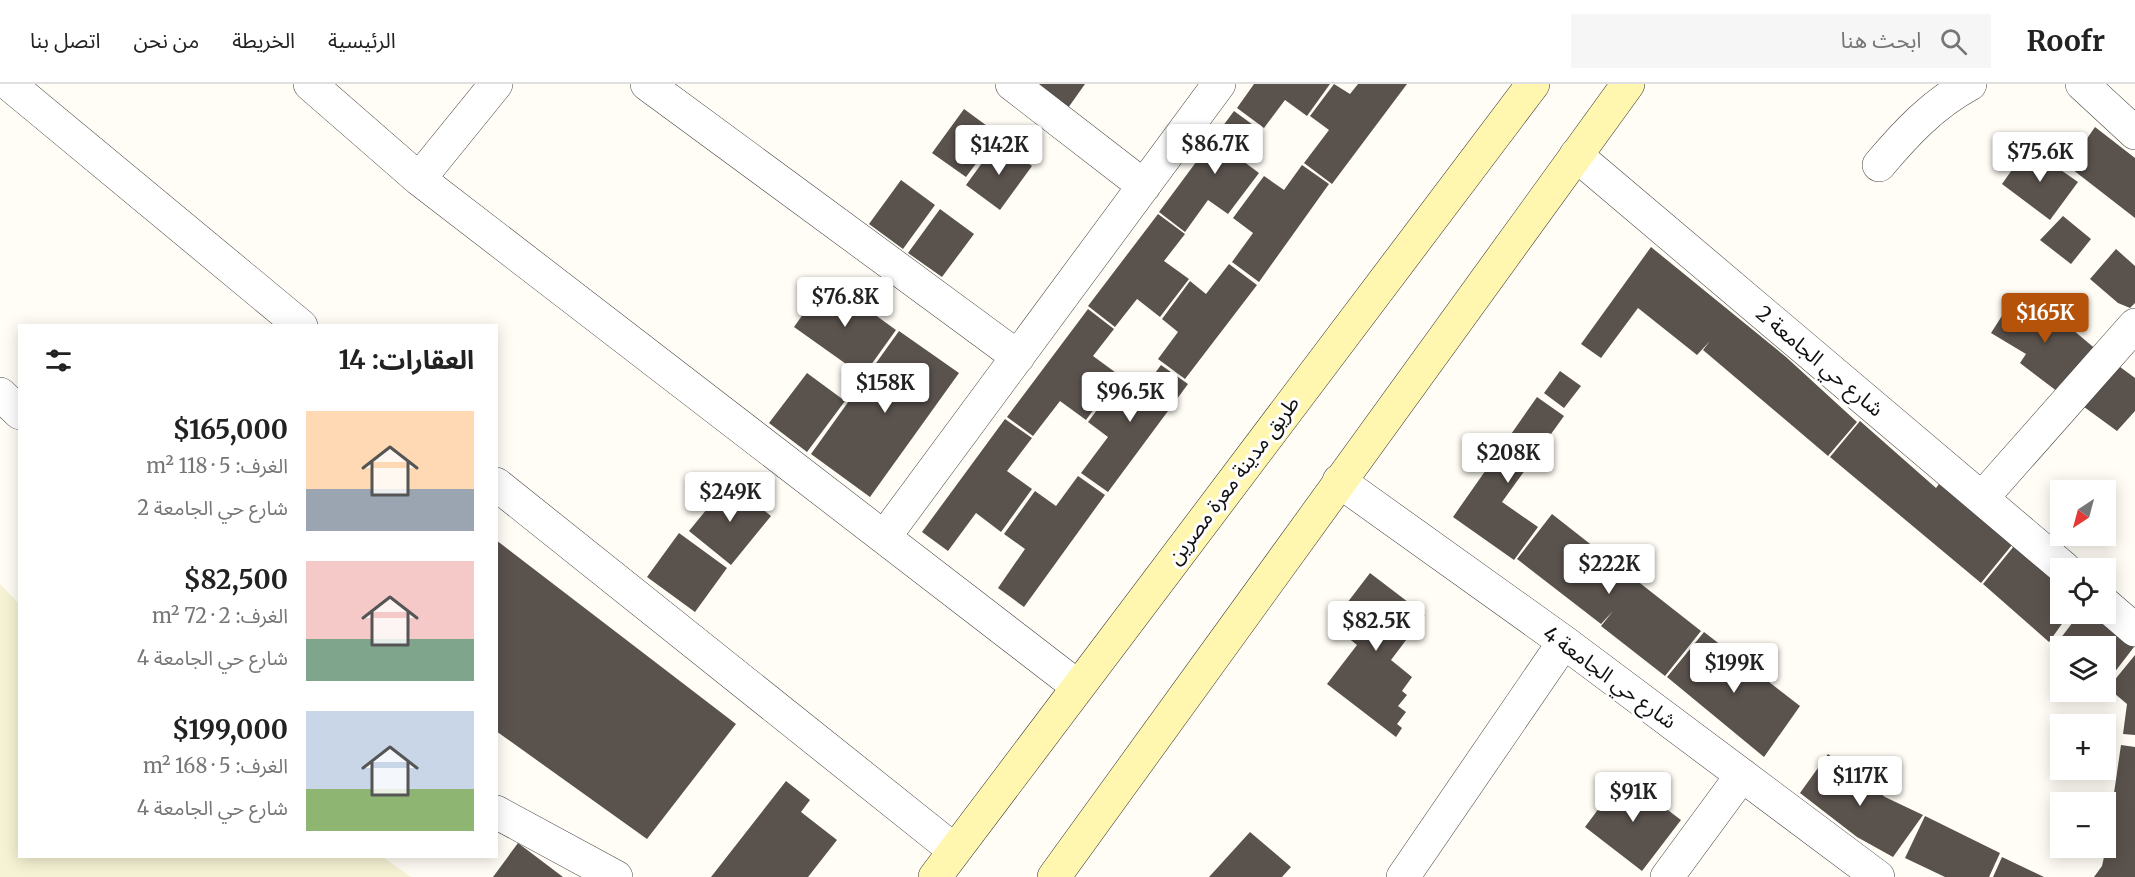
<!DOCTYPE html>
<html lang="ar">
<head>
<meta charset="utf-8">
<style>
  body { margin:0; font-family:Merriweather,"Noto Sans Arabic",serif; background:#f6f6f6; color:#222; direction:rtl; height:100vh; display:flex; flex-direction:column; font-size:22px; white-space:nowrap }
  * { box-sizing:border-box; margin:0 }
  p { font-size:20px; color:#767676 }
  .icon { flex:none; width:33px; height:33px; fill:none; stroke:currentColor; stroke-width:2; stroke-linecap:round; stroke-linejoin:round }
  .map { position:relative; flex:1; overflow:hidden; direction:ltr }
  .side { position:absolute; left:18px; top:240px; width:480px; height:534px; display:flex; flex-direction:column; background:#fff; border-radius:0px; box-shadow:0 3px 15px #0003; direction:rtl }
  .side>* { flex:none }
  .needle { width:39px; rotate:216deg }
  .buttons { position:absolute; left:2050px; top:396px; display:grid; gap:12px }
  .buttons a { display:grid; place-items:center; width:66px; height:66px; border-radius:0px; background:#fff; box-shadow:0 3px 15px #0003; font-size:30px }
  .price { position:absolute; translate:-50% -51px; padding:0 14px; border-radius:6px; background:#fff; color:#222; font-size:20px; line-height:39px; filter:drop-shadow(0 2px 3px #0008) }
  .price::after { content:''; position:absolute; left:50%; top:36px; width:18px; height:14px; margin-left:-9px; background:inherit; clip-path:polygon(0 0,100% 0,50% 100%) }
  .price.selected { background:#b45309; color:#fff }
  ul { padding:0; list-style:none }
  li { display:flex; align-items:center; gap:18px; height:150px; padding:0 24px }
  li span { display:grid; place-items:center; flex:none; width:168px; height:120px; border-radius:0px; color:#555 }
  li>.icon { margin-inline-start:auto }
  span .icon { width:72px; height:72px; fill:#fffc; stroke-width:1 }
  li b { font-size:26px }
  h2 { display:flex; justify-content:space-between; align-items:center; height:72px; padding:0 24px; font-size:26px }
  header { display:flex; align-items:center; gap:36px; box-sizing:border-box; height:84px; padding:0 30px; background:#fff; border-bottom:2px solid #e0e0e0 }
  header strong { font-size:28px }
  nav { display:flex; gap:33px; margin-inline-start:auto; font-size:21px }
  .search { width:420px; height:54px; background:#f6f6f6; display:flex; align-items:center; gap:15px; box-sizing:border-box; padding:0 21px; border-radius:0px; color:#767676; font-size:22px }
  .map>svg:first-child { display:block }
  .farmland { fill:#f6f3d4 }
  .building { fill:#5a524d }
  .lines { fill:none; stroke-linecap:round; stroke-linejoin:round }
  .minor-casing { stroke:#444; stroke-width:34 }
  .secondary-casing { stroke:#333; stroke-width:34 }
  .minor { stroke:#fff; stroke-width:33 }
  .secondary { stroke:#fff6b0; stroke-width:33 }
  .labels { text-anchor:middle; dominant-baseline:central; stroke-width:6; stroke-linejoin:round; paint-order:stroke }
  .street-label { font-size:21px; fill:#111; stroke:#fff }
</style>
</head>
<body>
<header>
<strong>Roofr</strong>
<div class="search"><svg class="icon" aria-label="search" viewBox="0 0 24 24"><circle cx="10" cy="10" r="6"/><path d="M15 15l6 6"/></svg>ابحث هنا</div>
<nav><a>الرئيسية</a><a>الخريطة</a><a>من نحن</a><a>اتصل بنا</a></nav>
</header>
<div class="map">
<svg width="2135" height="793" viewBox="0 0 2135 793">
  <rect width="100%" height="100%" fill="#fffdf5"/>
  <path class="farmland" d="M0 500 19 520 20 772 383 773 411 793H0Z"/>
  <path class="building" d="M1040 0H1085L1068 24 1038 3Z
    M1254 0H1330L1307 32 1285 16 1264 44 1237 24Z
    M1334 0 1350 10 1358 0H1407L1332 100 1304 79 1329 46 1310 32Z
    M964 25 998 50 966 93 932 69Z
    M1234 27 1260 46 1239 74 1259 89 1228 130 1208 116 1185 148 1159 128Z
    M2095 43 2135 74V134L2068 82Z
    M998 57 1032 82 1000 126 966 101Z
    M2028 63 2078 98 2050 136 2002 100Z
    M1302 81 1329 100 1259 198 1232 178 1253 149 1233 134 1264 92 1284 106Z
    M901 96 935 121 903 165 869 140Z
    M940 125 974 150 942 193 908 169Z
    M1158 130 1185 150 1164 177 1189 195 1160 233 1137 215 1115 243 1088 222Z
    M2063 132 2091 155 2071 180 2040 156Z
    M1651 163 1786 273 1857 338 1828 372 1703 266 1710 257 1697 271 1638 224 1601 274 1581 260Z
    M2116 165 2135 182V219L2130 224 2118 219 2090 195Z
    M1229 180 1257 201 1185 295 1158 275 1178 248 1162 235 1190 197 1206 210Z
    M827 196 896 246 863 292 794 243Z
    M2016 210 2051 236 2054 230 2098 267 2062 311 2020 279 2026 270 1991 249Z
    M1088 225 1114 245 1093 272 1119 291 1086 336 1060 317 1033 352 1007 333Z
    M899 247 959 289 870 413 811 370Z
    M2112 277 2135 294V327L2117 347 2080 320Z
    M1161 281 1188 300 1108 408 1081 389 1108 353 1088 338 1121 294 1141 308Z
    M1560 287 1581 302 1564 324 1544 309Z
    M807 289 845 317 807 368 769 339Z
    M1537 313 1564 332 1502 418 1538 443 1514 476 1453 433Z
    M1005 335 1032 354 1007 387 1032 405 1001 448 976 429 948 467 922 448Z
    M1860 337 1936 404 1939 400 2012 461 1981 499 1830 373Z
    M1078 392 1105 411 1024 523 998 504 1025 465 1004 450 1035 407 1056 422Z
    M729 398 771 432 731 481 689 447Z
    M1552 430 1701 547 1665 592 1601 542 1613 527 1601 540 1517 475Z
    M679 449 727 484 695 528 647 493Z
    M496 456 736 640 647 755 496 647Z
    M2014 462 2061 502V530H2069L2049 558 1983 500Z
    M1370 489 1425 531 1391 576 1412 593 1402 607 1407 611 1398 622 1406 628 1397 640 1402 644 1396 653 1327 600 1357 561 1331 540Z
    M2079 530H2090L2134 563 2107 598 2106 562H2061L2057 559Z
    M1704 548 1800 622 1764 673 1667 593Z
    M2135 571V651L2123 650 2127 620 2108 604Z
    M2121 661 2135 663V793H2094L2102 782 2106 764Z
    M1828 670 1885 713 1923 731 1893 773 1857 753 1800 709Z
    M1623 692 1681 736 1642 787 1585 743Z
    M786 697 810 716 801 728 837 756 808 793H711Z
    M1925 732 2000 769 1989 793H1945L1905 774Z
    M1250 748 1291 783 1282 793H1209Z
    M518 759 563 793H493Z
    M2002 773 2044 793H1993Z"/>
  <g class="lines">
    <defs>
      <path id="minor" d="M9 0 301 242
        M310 0 419 95 1077 602
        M647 0 1018 273
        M1012 0 1144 102
        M2082 0 2135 49
        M1576 71 2064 484
        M1879 81C1906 49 1933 20 1970 0
        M419 95 496 0
        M0 310 20 329
        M1339 397 1564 558 1878 793
        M496 400 954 766
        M1982 414 2135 241
        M885 452 1219 0
        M2106 521 2135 546
        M496 728 616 793
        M1403 793 1564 558
        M1667 793 1742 691"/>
      <path id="secondary" d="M935 793 1533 0
        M1054 793 1628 0"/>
    </defs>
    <use href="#minor" class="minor-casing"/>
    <use href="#secondary" class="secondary-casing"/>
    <use href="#minor" class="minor"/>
    <use href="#secondary" class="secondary"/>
  </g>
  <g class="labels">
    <g class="street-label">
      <text transform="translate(1820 277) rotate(40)">شارع حي الجامعة 2</text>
      <text transform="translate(1233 396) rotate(-53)">طريق مدينة معرة مصرين</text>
      <text transform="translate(1610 593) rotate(36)">شارع حي الجامعة 4</text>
    </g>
  </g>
</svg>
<div class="buttons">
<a><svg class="needle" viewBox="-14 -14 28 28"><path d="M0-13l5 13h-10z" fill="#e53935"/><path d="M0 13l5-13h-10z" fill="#767676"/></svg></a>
<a><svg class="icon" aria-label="locate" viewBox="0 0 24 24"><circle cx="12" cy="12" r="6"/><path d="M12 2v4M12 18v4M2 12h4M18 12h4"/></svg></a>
<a><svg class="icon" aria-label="layers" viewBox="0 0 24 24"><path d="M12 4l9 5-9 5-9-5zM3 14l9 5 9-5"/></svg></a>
<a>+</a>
<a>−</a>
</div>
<b class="price" style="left:1215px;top:91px">$86.7K</b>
<b class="price" style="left:999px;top:92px">$142K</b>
<b class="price" style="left:2040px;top:99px">$75.6K</b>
<b class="price" style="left:845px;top:244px">$76.8K</b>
<b class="price selected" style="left:2045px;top:260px">$165K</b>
<b class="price" style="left:885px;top:330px">$158K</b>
<b class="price" style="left:1130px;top:339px">$96.5K</b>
<b class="price" style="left:1508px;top:400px">$208K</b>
<b class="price" style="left:730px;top:439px">$249K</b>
<b class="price" style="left:1609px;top:511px">$222K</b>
<b class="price" style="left:1376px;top:568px">$82.5K</b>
<b class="price" style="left:1734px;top:610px">$199K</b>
<b class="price" style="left:1860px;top:723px">$117K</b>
<b class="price" style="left:1633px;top:739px">$91K</b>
<section class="side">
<h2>العقارات: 14<svg class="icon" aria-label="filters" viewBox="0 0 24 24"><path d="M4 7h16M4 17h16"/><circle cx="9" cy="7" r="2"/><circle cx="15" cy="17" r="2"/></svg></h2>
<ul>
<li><span style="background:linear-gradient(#ffd9b3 65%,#9aa5b1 0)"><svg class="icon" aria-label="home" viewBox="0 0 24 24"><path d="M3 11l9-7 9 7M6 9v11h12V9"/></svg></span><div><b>$165,000</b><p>الغرف: 5 · 118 m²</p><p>شارع حي الجامعة 2</p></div></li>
<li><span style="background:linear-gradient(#f6c9c9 65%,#7fa58c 0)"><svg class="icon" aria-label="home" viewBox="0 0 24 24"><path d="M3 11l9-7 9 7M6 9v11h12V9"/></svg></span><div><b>$82,500</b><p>الغرف: 2 · 72 m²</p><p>شارع حي الجامعة 4</p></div></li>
<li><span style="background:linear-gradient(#c9d6e8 65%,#8fb573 0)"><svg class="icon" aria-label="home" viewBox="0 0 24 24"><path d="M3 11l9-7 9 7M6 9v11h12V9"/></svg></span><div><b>$199,000</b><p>الغرف: 5 · 168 m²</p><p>شارع حي الجامعة 4</p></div></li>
</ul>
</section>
</div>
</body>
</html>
